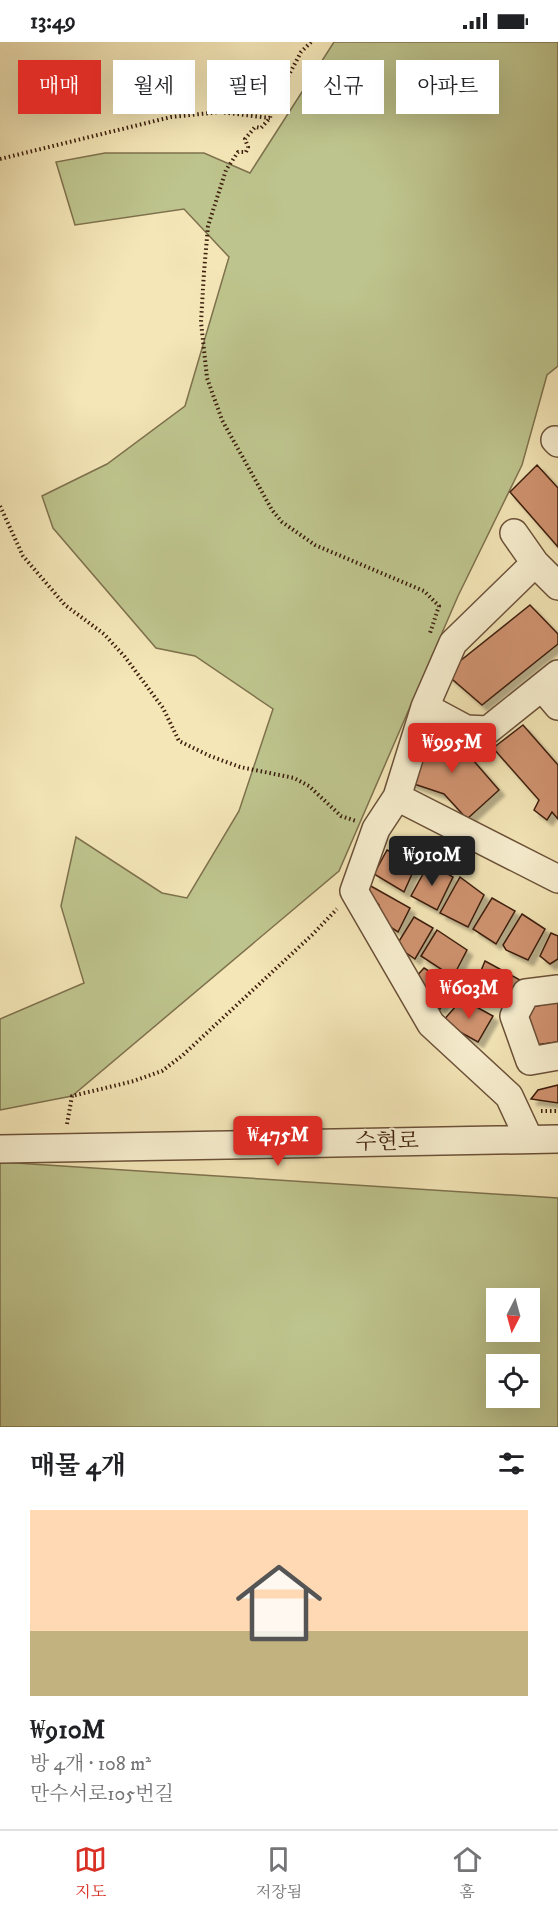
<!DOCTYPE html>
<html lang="ko">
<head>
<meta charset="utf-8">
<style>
  body { margin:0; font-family:"IM FELL DW Pica","Noto Serif KR",serif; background:#f6f6f6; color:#202124; height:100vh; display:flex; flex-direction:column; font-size:22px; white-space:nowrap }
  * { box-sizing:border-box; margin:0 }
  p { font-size:20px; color:#757577 }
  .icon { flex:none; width:33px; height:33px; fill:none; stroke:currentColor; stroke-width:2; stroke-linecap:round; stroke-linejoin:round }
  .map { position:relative; height:1385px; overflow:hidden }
  .drawer { display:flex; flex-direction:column; background:#fff; flex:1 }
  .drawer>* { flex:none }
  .guide { position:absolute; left:18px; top:18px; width:522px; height:54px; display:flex; gap:12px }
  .needle { width:39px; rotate:186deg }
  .fabs { position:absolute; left:486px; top:1246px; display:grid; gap:12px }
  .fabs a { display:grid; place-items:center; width:54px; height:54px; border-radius:0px; background:#fff; box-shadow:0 6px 24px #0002; font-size:30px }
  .price { position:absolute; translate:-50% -51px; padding:0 14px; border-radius:6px; background:#d93025; color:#fff; font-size:20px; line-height:39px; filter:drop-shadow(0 2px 3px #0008) }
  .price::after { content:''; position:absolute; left:50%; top:36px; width:18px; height:14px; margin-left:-9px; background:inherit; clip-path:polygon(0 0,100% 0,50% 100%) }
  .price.current { background:#222; color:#fff }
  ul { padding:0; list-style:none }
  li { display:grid; align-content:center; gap:12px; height:318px; padding:0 30px }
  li+li { border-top:2px solid #e0e0e0 }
  li span { display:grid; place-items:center; height:186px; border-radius:0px; color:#555 }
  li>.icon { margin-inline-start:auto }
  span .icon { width:108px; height:108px; fill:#fffc; stroke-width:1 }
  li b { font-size:26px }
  h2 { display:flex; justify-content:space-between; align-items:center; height:72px; padding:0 30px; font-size:26px }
  .pill { padding:0 21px; border-radius:0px; background:#fff; box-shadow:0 6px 24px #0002; font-size:21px; line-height:54px }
  .pill.current { background:#d93025; color:#fff }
  .status { display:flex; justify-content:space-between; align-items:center; height:42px; padding:0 30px; background:#fff; direction:ltr }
  .status svg { height:16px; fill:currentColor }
  .tabs { display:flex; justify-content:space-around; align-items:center; height:84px; border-top:2px solid #e0e0e0; background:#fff; font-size:16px; color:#757577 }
  .tabs a { display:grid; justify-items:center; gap:3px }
  .tabs .current { color:#d93025 }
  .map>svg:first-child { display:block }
  .green { fill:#bec48d; stroke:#7e714d; stroke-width:1.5; fill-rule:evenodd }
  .building { fill:#d0936f; stroke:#3d1e0d; stroke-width:1.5; filter:url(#shadow) }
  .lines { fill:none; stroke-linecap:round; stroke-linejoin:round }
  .minor-casing { stroke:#6b5038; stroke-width:30 }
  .path { stroke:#3d1e0d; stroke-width:4; stroke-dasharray:1.5 3; stroke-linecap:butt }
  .minor { stroke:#f8efd0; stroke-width:27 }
  .labels { text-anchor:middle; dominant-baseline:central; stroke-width:4.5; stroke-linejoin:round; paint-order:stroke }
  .street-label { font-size:22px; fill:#3d1e0d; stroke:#f8efd0 }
</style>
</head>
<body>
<div class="status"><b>13:49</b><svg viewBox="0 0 49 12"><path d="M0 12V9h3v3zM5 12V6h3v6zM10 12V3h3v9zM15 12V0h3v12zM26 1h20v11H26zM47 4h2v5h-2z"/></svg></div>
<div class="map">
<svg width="558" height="1385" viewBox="0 0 558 1385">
  <defs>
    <filter id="shadow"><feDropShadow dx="5.5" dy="5.5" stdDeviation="1.5" flood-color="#0004"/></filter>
  </defs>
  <rect width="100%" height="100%" fill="#f4e6b7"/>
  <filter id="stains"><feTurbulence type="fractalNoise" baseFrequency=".00333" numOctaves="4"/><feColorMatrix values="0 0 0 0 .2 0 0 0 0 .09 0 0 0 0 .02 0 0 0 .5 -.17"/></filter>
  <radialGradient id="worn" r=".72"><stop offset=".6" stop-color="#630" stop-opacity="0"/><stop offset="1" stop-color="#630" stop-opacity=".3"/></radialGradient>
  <path class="green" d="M334 0H558V324L547 333 522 423 458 554 339 829 72 1054 0 1068V977L84 941 61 864 76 795 162 851 187 856 239 769 273 667 195 614 156 606 53 486 42 454 107 422 185 364 229 215 184 167 75 183 56 120 105 111H204L250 131Z
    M0 1120 558 1156V1385H0ZM496 1257H530V1290H496ZM496 1323H530V1356H496Z"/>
  <path class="building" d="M537 423 558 446V505L510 450Z
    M530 563 558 592V602L482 663 445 631Z
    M523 683 558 723V777L552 770 547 778 534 768 539 758 493 706Z
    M431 691 453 695 499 748 467 777 444 752 408 740 420 708Z
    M387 808 416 823 404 850 374 832Z
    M429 821 453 835 437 868 411 854Z
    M460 835 484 853 468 885 440 871Z
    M369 843 410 866 398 890 378 877 379 863 367 850Z
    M492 856 515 869 496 902 473 887Z
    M522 872 545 887 528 918 506 908 503 903Z
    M414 875 433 886 415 917 396 904Z
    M437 888 467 908 453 935 421 914Z
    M551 891 558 894V917L550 922 540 914Z
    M485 919 520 938 505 963 475 943Z
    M424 926 453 944 440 967 424 955 413 938Z
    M462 957 493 974 478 1000 442 980Z
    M558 960V1000L535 1003 526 966Z
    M558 1043V1061L531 1057 538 1048Z"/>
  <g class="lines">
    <defs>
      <path id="minor" d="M555 398 558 401
        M514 491 535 521 558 544
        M542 645 558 664
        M425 665 466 687 488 688 558 632
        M397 755 558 837
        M558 947 526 951 514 974 530 1019 558 1014
        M529 1097 509 1054 431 982 354 849 376 787 397 755 425 665 453 601 535 521
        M0 1107 558 1097"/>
    </defs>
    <use href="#minor" class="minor-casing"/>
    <path class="path" d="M311 0 301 10 272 65 270 76 261 86 255 85 245 97 248 105 246 110H238L226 128 208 184 204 230 201 280 207 336 222 378 272 468 282 480 315 503 424 549 439 564 430 591
      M0 117 171 75 220 70 270 76
      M0 464 23 514 65 563 104 592 125 615 163 666 179 699 210 714 240 725 294 736 309 744 341 774 356 779
      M541 1069H558
      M67 1082 72 1054 134 1039 162 1029 183 1013 312 893 337 867"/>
    <use href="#minor" class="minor"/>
  </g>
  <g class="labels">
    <g class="street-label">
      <text transform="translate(387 1100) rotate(-1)">수현로</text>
    </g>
  </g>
  <rect width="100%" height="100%" filter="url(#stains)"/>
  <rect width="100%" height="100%" fill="url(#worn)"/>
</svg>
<div class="fabs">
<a><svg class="needle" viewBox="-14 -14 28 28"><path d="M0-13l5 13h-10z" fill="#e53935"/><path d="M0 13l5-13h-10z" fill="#757577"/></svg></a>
<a><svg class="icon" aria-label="locate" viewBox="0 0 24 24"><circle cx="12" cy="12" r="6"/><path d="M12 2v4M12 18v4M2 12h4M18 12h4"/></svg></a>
</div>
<b class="price" style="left:452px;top:732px">₩995M</b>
<b class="price current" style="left:432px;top:845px">₩910M</b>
<b class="price" style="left:469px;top:978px">₩603M</b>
<b class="price" style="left:278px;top:1125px">₩475M</b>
<div class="guide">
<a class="pill current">매매</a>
<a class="pill">월세</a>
<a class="pill">필터</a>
<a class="pill">신규</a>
<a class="pill">아파트</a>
</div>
</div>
<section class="drawer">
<h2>매물 4개<svg class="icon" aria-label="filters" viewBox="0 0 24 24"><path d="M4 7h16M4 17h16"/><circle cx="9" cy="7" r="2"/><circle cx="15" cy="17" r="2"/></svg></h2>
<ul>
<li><span style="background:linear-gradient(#ffd9b3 65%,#c2b280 0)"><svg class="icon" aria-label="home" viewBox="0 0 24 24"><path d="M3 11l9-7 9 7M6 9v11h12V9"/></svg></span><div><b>₩910M</b><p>방 4개 · 108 m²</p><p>만수서로105번길</p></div></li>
</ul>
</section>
<nav class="tabs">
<a class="current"><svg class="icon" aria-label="map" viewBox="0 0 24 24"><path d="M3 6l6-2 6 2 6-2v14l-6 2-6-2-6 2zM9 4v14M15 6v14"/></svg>지도</a>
<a><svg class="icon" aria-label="saved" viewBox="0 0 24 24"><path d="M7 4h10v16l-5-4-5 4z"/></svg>저장됨</a>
<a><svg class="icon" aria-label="home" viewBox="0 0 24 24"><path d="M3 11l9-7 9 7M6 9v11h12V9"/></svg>홈</a>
</nav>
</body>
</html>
